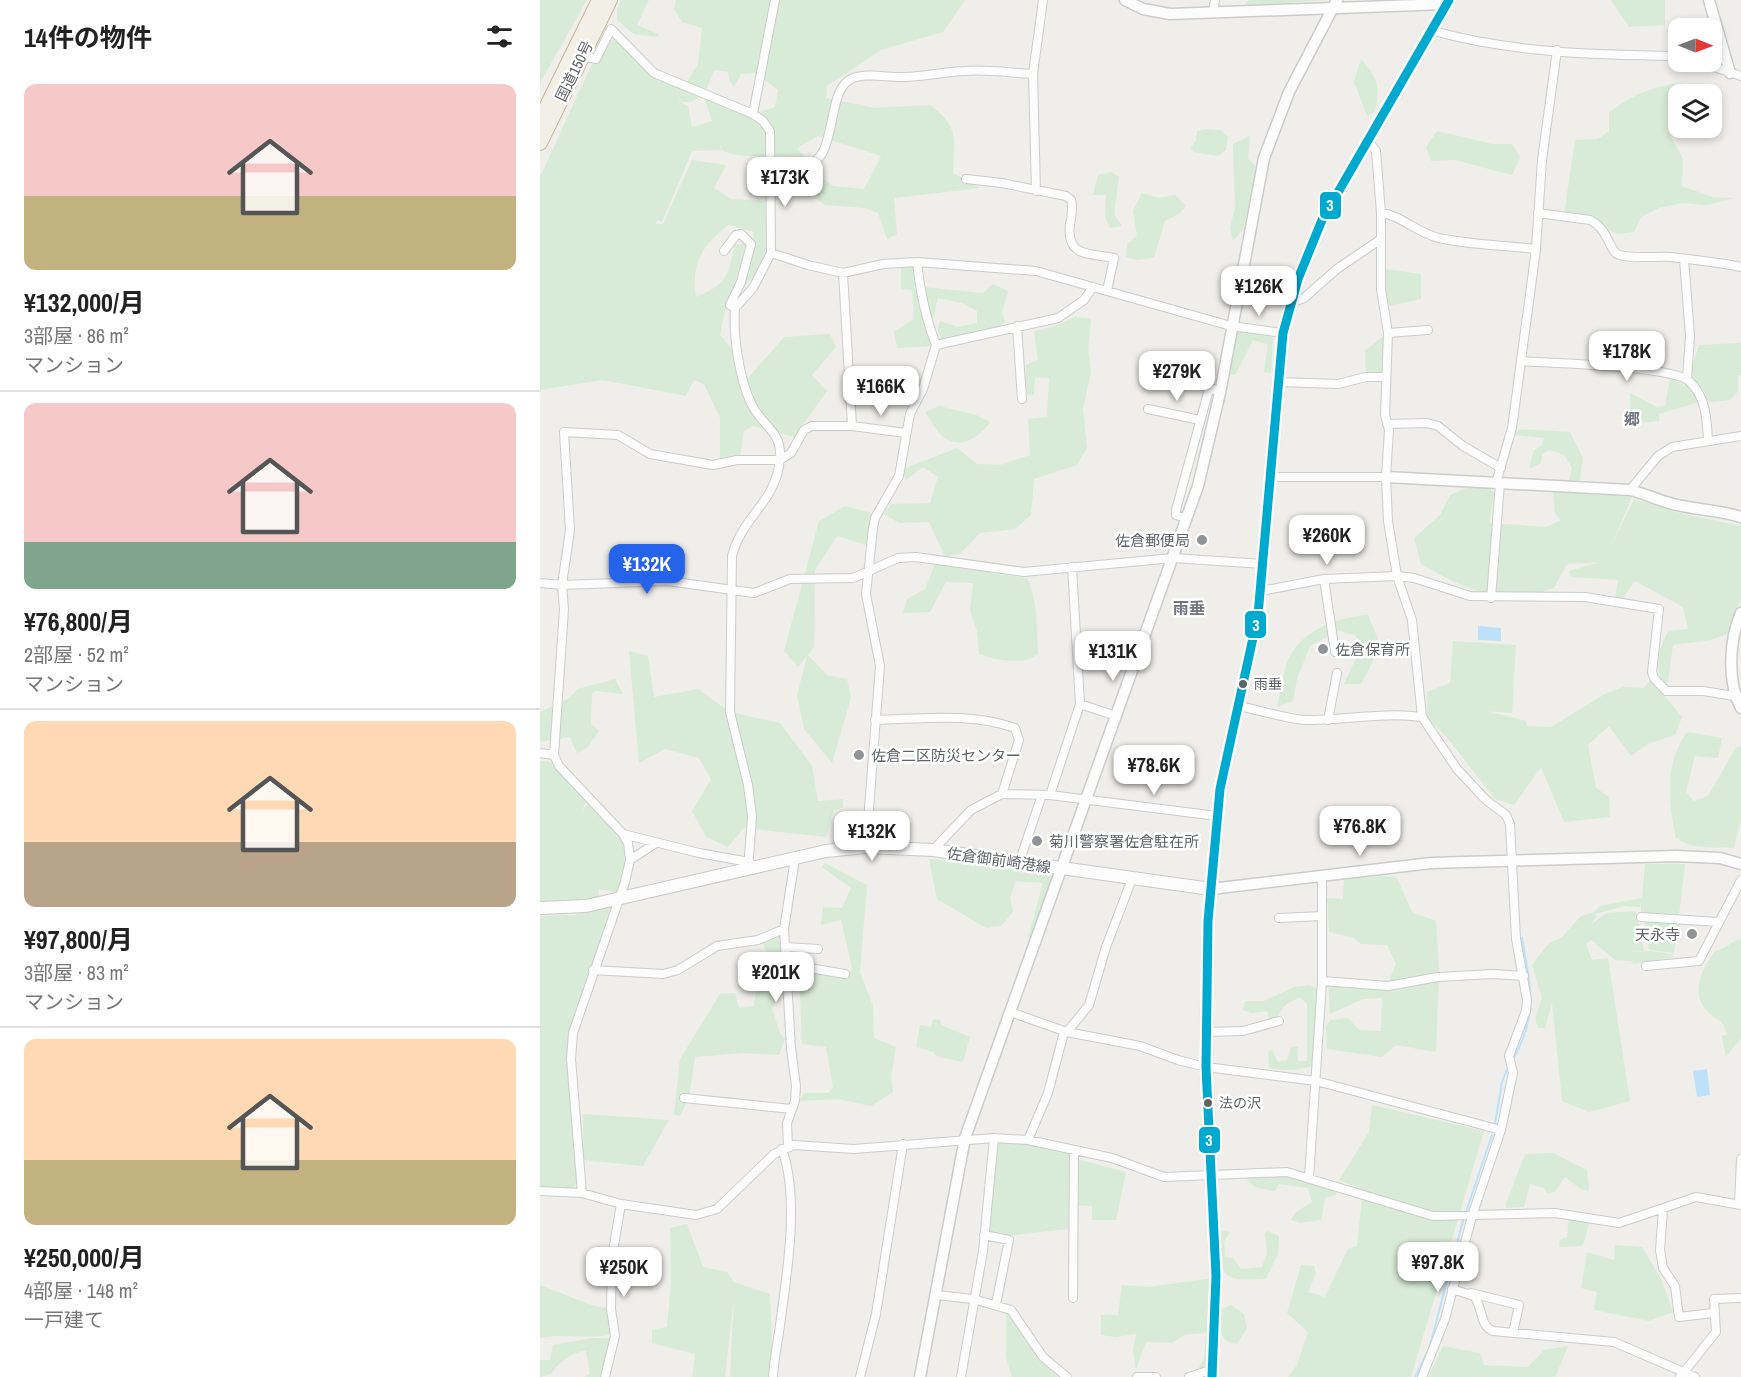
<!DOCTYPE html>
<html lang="ja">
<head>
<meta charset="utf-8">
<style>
  body { margin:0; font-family:"Archivo Narrow","Noto Sans JP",sans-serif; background:#f2f2f2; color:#222; height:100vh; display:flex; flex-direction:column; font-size:22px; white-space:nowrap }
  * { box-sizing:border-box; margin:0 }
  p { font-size:20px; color:#767676 }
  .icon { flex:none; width:33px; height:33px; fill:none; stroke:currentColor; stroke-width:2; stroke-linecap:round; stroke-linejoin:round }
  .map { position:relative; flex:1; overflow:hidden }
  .panel { display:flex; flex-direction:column; background:#fff; width:540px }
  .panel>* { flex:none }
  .needle { width:39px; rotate:91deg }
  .tools { position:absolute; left:1128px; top:18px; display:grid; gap:12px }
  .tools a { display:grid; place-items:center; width:54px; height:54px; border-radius:12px; background:#fff; box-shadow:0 3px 9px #0003; font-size:30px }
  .price { position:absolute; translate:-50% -51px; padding:0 14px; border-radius:12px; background:#fff; color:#222; font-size:20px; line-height:39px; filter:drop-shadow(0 2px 3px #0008) }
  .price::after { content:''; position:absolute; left:50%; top:36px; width:18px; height:14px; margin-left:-9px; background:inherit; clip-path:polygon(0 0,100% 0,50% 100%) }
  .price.on { background:#2563eb; color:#fff }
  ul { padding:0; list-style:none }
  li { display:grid; align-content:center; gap:12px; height:318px; padding:0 24px }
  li+li { border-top:2px solid #e0e0e0 }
  li span { display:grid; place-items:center; height:186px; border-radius:12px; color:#555 }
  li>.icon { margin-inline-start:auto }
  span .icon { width:108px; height:108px; fill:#fffc; stroke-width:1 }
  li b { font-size:26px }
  h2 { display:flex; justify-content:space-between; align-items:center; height:72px; padding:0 24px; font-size:26px }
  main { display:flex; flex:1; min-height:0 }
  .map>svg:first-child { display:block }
  .green { fill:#d8ebd6 }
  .water { fill:#bfe0f9 }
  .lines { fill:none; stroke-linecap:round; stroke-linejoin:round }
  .stream { stroke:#bfe0f9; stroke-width:2 }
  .minor-casing { stroke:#cbcccc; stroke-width:10 }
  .tertiary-casing { stroke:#cbcccc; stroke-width:13 }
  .secondary-casing { stroke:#cacacb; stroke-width:14 }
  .trunk-casing { stroke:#c8b996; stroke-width:16 }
  .minor { stroke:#fdfcfc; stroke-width:8 }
  .tertiary { stroke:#fdfcfc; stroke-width:10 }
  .secondary { stroke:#fdfcfc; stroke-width:12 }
  .trunk { stroke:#f2f0e6; stroke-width:14 }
  .bus-1-casing { stroke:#fff; stroke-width:14 }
  .bus-1 { stroke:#00a9ce; stroke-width:9 }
  .poi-dot { fill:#919496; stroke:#fff; stroke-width:2 }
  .bus-dot { fill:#5f6368; stroke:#fff; stroke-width:2 }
  .labels { text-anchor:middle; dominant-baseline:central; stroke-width:5; stroke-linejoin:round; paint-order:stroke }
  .bus-label { font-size:14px; fill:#5f6368; stroke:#fff; text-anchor:start }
  .street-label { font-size:15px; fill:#5f6368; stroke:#fff }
  .poi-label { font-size:15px; fill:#5f6368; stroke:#fff; text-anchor:start }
  .neighbourhood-label { font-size:16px; font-weight:bold; fill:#70757a; stroke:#fff }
  .line-badge { stroke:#fff; stroke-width:2 }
  .badge-label { font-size:16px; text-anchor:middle; font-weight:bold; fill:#fff }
</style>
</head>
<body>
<main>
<section class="panel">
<h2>14件の物件<svg class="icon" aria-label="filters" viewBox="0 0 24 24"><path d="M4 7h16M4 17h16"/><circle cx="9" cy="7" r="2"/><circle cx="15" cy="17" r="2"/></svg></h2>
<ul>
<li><span style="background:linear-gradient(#f6c9c9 60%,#c2b280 0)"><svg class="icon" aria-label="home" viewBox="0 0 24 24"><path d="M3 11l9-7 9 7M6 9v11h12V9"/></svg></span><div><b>¥132,000/月</b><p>3部屋 · 86 m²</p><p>マンション</p></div></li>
<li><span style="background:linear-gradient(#f6c9c9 75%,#7fa58c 0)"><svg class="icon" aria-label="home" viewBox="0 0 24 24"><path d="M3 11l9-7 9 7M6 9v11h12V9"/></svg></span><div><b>¥76,800/月</b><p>2部屋 · 52 m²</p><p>マンション</p></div></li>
<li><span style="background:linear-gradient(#ffd9b3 65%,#b9a48a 0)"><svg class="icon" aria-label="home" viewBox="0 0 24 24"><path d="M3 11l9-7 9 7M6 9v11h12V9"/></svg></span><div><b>¥97,800/月</b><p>3部屋 · 83 m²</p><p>マンション</p></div></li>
<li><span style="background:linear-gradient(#ffd9b3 65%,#c2b280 0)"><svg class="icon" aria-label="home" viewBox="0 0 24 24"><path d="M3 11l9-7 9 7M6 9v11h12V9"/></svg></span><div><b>¥250,000/月</b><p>4部屋 · 148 m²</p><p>一戸建て</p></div></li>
</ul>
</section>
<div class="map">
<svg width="1201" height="1377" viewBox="0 0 1201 1377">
  <rect width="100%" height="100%" fill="#efeeea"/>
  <path class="green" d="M0 0H47L0 83Z
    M81 0H109L97 25 118 34 119 37 94 34 77 20V10Z
    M136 0H425L403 32 341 50 287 86 286 98 335 108 390 105C419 126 415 140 413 173L440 188 354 198 357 234 347 239 338 213 325 208 285 205 243 174 246 166 272 170 293 186 324 189 341 156 278 136 257 148 267 158C237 154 211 161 183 151L179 142 181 150 152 151 122 222 117 220 116 224H123L152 160 186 165 174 188 191 199 224 201C232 234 228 264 203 288L214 232 188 225C162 246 151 263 156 297 188 283 187 278 195 245L206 243 191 298 187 301 180 335 192 349 202 385 244 337 290 334 296 347 272 375 287 391 254 437 213 426 204 431 200 457 180 463V418L164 384 154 380 146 396 63 380 0 390V177L50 68 71 38 83 44 110 74 158 91 161 97 150 102H143L136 92 143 104 148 106 152 127 172 121 164 97 211 115 235 107 238 90C231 83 222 80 214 73L201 74 194 87 189 80 188 72 174 70 166 90 146 83 158 64 162 28 142 22 134 9Z
    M709 0H788L703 6Z
    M1071 0H1125V25L1089 27Z
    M821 59C837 78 841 85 835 111L827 116 814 82Z
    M1144 83 1142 94H1138V111L1131 137 1143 159 1142 186 1172 197 1194 198 1167 205 1143 203 1119 208 1101 217 1094 232 1078 234 1024 215 1035 140 1058 139 1069 131V113C1088 96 1118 84 1144 83Z
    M668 129 681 130 688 137 686 150 678 156 653 152 651 147 656 141 657 131Z
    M897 131 952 144H972L980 157 972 175 915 160 891 161 886 147Z
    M710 136 708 158 715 166V181L703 230 693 241 690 227 695 207 693 144Z
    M571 172 579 177 574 214 582 226 570 228 565 217 566 195H553L558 175Z
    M602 193 619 198 635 195 646 206 640 213 625 221 614 258 597 260 586 257 587 244 597 236 593 211Z
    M375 265 377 292 391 346 357 348 354 332 374 319 372 290 361 289V268Z
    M846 269 881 274V299L850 306 845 299Z
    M453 284 468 291 462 312 465 322 453 331 401 339 397 331 400 321 417 327 437 323V311L422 303 398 298 392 321 384 287 443 293Z
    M535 317 551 319 548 348 551 372 543 409 547 448 537 465 494 479 491 515 475 529 440 533 421 553 405 557 389 522 359 523 344 514 351 504 390 503 398 477 383 467 366 480 363 469 417 448 437 464 460 465 490 455 488 419 507 417 509 378 495 377 494 395 485 394 486 365 498 360 494 331 512 327Z
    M697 330 733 337 731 373 724 372 728 345 713 340 695 375H688Z
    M844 335 842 376 826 374 825 351Z
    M1201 343V375H1198V392L1190 400 1163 403 1151 370 1159 345Z
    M1130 378 1155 390 1159 402 1119 414V421L1090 424V393L1117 407 1125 406Z
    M399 406 436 415 450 422C440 437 420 451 402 436 395 429 390 419 385 412Z
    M978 429 1030 432 1043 458 1039 484 1029 482 1032 468 1024 455 1010 450 1002 454 1001 463 989 469 994 450 1002 445 1004 438 975 435Z
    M929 487 950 488 954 493 949 523 1006 527 1021 520 1015 514 1013 491 1092 497 1072 544 1094 499 1143 514 1201 526V599L1187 634 1171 640 1133 645 1127 688C1111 666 1118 654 1128 631L1148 629 1143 607 1095 581 1081 601 1075 597 1078 580 1031 577 1029 571 1060 562 1027 564 1014 588C963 607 924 589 881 564L874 538 900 515 910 495Z
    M305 506 331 513 326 545 297 536 275 570 274 647 268 655 287 675 307 679 311 698 292 763 264 729 257 695 267 656 258 667 244 651 279 521Z
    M395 564 487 578C498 601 497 629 498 654 484 666 455 660 439 654L437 631 430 611 433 583 406 582 390 612 363 613 367 599 385 589Z
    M828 615 841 646 821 684H804L821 647 816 635 798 631 770 646 757 679 753 701 737 707C740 694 742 679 746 666 756 632 796 617 828 615Z
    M913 641 976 645 972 713 945 711 986 721 987 726 1011 727 1065 694 1083 687 1104 688 1111 679 1142 717 1135 735 1108 744 1091 756 1069 726 1048 745 1056 788 1069 797 1070 817 1024 822 1001 767 974 805 955 799 909 740 887 717V692L910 683Z
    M89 651 108 656 114 697 158 689 190 712 240 723 272 766 278 801 303 799V807L293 811 286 837 204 828 188 847 166 837 152 811 171 779 159 758 125 749 99 763Z
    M75 679 83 694 56 691 52 693 51 724 59 731 47 748 37 753 30 737 0 742V712L28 699 38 689Z
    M1147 732 1182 738 1178 758 1155 756 1146 792 1154 801 1168 796 1195 749 1201 746V818L1194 848C1173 847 1153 850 1136 838 1128 800 1124 765 1147 732Z
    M0 761 13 762 47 800 41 812 49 802 81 837 87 860 78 893 58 889 60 899 44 903 0 902Z
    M389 859 444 864 520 875 495 940 488 938 503 883 476 881 470 898 473 912 461 926 446 928 397 899Z
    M285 863 327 885 320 972 333 1006 334 1038 356 1047 351 1076 353 1092 331 1106 297 1099 260 1101 264 1093H288L293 1088 286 1047 262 1044 259 972 308 975 312 968 301 920 281 925 283 907 302 908 311 888 282 867Z
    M1105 864H1145L1139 915 1101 917V903L1100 907 1085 906 1055 914 1056 917 1051 924 1067 913 1096 911 1104 951 1081 953 1111 951 1133 954V957L1093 964 1092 961 1075 960 1051 940 1046 944 1052 960 1068 958 1090 1101 1049 1112 1022 1101 1012 1003 1005 1028H998L995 1018 1002 998 992 965 1009 943 1021 938 1041 916 1054 912 1060 906 1102 898Z
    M844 876 857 878 872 912 896 921 899 972 896 1052 856 1045 842 1057 787 1049 786 1027 790 1020 808 1018 819 1030 841 1031 842 998 823 999 790 1014 788 983 845 990 856 964 847 945 821 944 814 938 789 932 787 898 803 899 804 879Z
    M71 905 30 1035 37 1182 32 1189 0 1187V916L33 915Z
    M1104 920 1139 923 1134 953 1109 950Z
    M242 936 246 978 232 1009 240 1033 245 1039 239 1055 203 1053 155 1057 149 1098 140 1116 134 1115 140 1059 180 994 195 993 199 1008 214 1006 216 992 223 990V970L231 962 223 943Z
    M1201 939V1038L1186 1057 1182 1036 1187 1035C1182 1016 1177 1022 1167 1011 1149 991 1163 969 1175 951 1186 949 1190 942 1201 939Z
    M769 985 777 989 781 999 777 1063C765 1071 743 1071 729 1068L728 1052 732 1050 738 1062 747 1060 751 1047 758 1046V1061H767V1004L761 998C739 1003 744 1013 730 1023L727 1011 712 1013 703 1010 705 1001H724L754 987Z
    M393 1019 400 1020 401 1025 430 1037 423 1062 396 1056 393 1052 376 1047 380 1025 391 1027Z
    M832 1105 944 1131 871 1377H748L757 1365 768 1332 747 1313 761 1265 774 1266 776 1273 768 1292 785 1297 808 1249 817 1246 823 1190 799 1180 829 1132Z
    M43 1114 129 1120 103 1166 43 1160Z
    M458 1143H486L531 1152 528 1229 466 1236 449 1232Z
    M1013 1153 1047 1170 1049 1191 1041 1189 1025 1177 1015 1192 1007 1193 1004 1188 990 1184 984 1207 966 1208V1203L985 1154Z
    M537 1159 586 1172 576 1220H552V1206L536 1205Z
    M745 1175 797 1190 796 1195 785 1198 781 1220 760 1223 751 1220 756 1212 772 1202 768 1188 739 1184 735 1191 717 1188 707 1180 709 1176Z
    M1029 1218 1049 1223 1043 1246 1019 1247 1020 1240 1027 1237Z
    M147 1224 163 1267 187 1272 194 1282 230 1294 233 1377H190L194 1297 185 1377H152L155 1354 112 1343V1330L127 1327 131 1283 130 1228Z
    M678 1230 690 1232 684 1242 685 1257 693 1258 701 1269 722 1267 727 1253 725 1233 727 1231 739 1236 738 1254 726 1279C677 1283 680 1273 678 1230Z
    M1075 1245 1102 1247 1121 1279 1133 1312 1109 1321 1054 1310 1057 1292 1041 1288 1047 1252 1074 1260Z
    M673 1278 671 1324 667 1325 672 1329 669 1366 658 1370 664 1357 666 1333 644 1335 632 1343 606 1342 596 1369 593 1351 596 1334 576 1337 561 1335V1315H578L582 1285 609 1287Z
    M0 1285 54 1306 70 1308 72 1334C49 1340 24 1333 0 1338Z
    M691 1305 704 1314 707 1328 697 1344C677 1342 679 1324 682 1309Z
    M466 1313 509 1369 518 1377H472L466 1357Z
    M53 1338H71L62 1377H44L50 1374 46 1351C33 1351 18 1363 11 1374L0 1377V1360H10L13 1345Z
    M903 1346 940 1353 944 1365 988 1367 1004 1350 1028 1346 1015 1377H888Z"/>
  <path class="water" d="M938 626 961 628V641L938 640Z
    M1167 1069 1170 1095 1157 1097 1153 1071Z"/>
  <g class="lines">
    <path class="stream" d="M973 1059C999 1015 990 985 982 938
      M955 1124 962 1082 968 1067
      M926 1212 952 1135
      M875 1377 889 1349 924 1217"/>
    <defs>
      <path id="minor" d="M673 12 675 0
        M890 30C971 53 1056 55 1138 56
        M42 56 56 59 71 29 114 73 213 114 223 121 230 131 231 253 213 288 195 308C193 335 199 378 211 403 221 426 242 430 240 458 237 502 202 516 192 556L190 712 208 785 212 817 208 869
        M1159 62 1201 76
        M213 114 235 0
        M827 139 836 151 841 213V289L848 333 845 415 849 430 846 477 848 521 857 576 872 620 882 717 917 769 946 800 966 815 970 824 976 939 987 1000 986 1011 969 1056 973 1073 961 1130 932 1216 905 1319 882 1377
        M232 163C243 162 253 167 263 166 300 163 284 92 311 79 325 72 349 78 365 77 385 76 405 72 424 71 447 69 471 73 493 74
        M426 179 462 183 526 196 531 200C533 208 532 216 530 224 526 257 548 253 574 258L567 291
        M496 191 493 74 503 0
        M841 213C861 215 877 233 899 238 930 245 964 245 996 249
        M998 213 1050 220C1069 229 1069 252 1079 255 1095 259 1115 256 1131 257 1154 260 1178 262 1201 267
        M184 251 196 235 201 234 211 244 201 282 190 305 195 308
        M231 253 268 265 303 273 343 264 377 262 496 271 691 326 743 333
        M1144 259 1150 336 1147 379
        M303 273 312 426
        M751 303 764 298 797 269 841 239
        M477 326 482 399
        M848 333 888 330
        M396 345 518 318 544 300 553 287
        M981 361C1009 363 1132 366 1149 381 1166 396 1167 420 1168 441
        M738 382 798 384 826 377H845
        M608 409 660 420
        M847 424 887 423 898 426 923 446 961 468
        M730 477H846
        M956 483 972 428 996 249 1002 160 1017 50
        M1090 490 1118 456 1132 447 1201 436
        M647 518 636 515V510L669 389 681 390
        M784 579 795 652
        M0 583 22 585 128 581 214 593 250 579 313 578 358 558 376 557 484 572 633 558 723 564
        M721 591 784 579 857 576 874 578 930 596 1045 597 1119 609 1112 672 1114 678 1126 691H1163L1201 697
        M951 598 960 483
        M537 652 593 666
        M540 704 576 716
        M698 706C716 709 750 720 766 720 805 720 844 712 882 717
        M335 720C382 719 430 712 475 728L479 740 462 794
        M788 720 797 673
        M0 753 14 755
        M510 795 540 704 532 567
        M83 834 88 843 90 860
        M326 847 340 666 326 594 333 528 335 518 359 476 370 414 383 389 396 345C385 317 380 291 377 262
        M393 850 431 810 462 794 510 795 677 816
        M209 862 159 853 83 834 19 766 14 755 24 609 22 585 30 530 24 432 78 435 110 454 173 465 197 460H240L251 453 264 430 272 426H312L366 433
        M479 863 502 795
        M1101 917 1178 922
        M739 918 782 916
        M245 947 278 949
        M246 964 305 974
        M1106 966 1159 961 1201 880
        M53 970 123 974 138 970 177 946 218 940 244 929
        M782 981 848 986 898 977 953 974 984 976
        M470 1012 527 1032 600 1046 638 1060 666 1067 776 1081 961 1130
        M527 1032 549 1005 566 947 592 879
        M666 1032 703 1031 739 1021
        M144 1098 252 1109
        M488 1140 508 1093 524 1032
        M248 1147 247 1123 255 1101 256 1086 251 1048 244 929 255 859
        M769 1178 782 981V876
        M0 1191 42 1193 81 1204 156 1215 177 1209 234 1154 254 1145 314 1149 454 1138 488 1140 572 1158 624 1177 747 1172 893 1216 1015 1213 1079 1223 1156 1197 1201 1205
        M42 1193 31 1059 33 1033 85 882 90 860 116 843
        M1199 1204 1201 1159
        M1123 1209 1120 1250 1123 1268 1135 1286 1139 1317 1173 1313
        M444 1235 469 1240 456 1304
        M912 1289 934 1296C943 1307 939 1325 953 1331L1074 1342 1155 1377
        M931 1293 979 1305 973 1333
        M397 1295 433 1299 471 1310 503 1357 527 1377
        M533 1298 534 1150
        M65 1377 75 1336 71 1309 72 1257 81 1204
        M233 1377C234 1357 239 1337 241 1317 248 1268 259 1196 242 1149
        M320 1377 336 1314 363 1144
        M421 1377 443 1251 454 1138
        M597 1377H616
        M649 1377 673 1369
        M1140 1377 1176 1332 1174 1299 1201 1298"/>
      <path id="tertiary" d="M585 0 603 9 630 14 906 4
        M1169 0 1190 73
        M1165 64 1173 62 1183 48
        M846 477 1090 490C1103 493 1113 498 1126 502 1150 510 1176 509 1201 517
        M1201 613C1189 640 1187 682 1201 708
        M671 889 891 863 1136 856 1180 858 1201 864
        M380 1377 425 1138 658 486 680 393 724 158 749 92 797 0"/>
      <path id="secondary" d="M0 908 46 906 286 851 326 847 393 850 671 889
        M672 1377 676 1276 666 1067 668 921 680 789 718 615 743 333 758 279 782 220 909 0"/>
      <path id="trunk" d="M0 120 59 0
        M0 143 70 0"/>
    </defs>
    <use href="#minor" class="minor-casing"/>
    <use href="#tertiary" class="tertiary-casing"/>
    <use href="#secondary" class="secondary-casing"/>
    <use href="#trunk" class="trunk-casing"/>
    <use href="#minor" class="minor"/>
    <use href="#tertiary" class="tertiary"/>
    <use href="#secondary" class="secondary"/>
    <use href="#trunk" class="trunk"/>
    <defs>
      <path id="bus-1" d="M672 1377 676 1276 666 1067 668 921 680 789 718 615 743 333 758 279 782 220 909 0"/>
    </defs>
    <use href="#bus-1" class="bus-1-casing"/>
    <use href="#bus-1" class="bus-1"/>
  </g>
  <g class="poi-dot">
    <circle cx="662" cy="540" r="6"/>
    <circle cx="783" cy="649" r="6"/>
    <circle cx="319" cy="755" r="6"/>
    <circle cx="497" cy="841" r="6"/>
    <circle cx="1152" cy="934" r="6"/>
  </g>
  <g class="bus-dot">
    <circle cx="703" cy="684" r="5"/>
    <circle cx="668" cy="1103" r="5"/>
  </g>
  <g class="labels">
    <g class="bus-label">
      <text x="714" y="684">雨垂</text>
      <text x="679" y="1103">法の沢</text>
    </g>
    <g class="street-label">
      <text transform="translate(34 71) rotate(-64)">国道150号</text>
      <text transform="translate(459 860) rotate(8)">佐倉御前崎港線</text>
    </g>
    <g class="poi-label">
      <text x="650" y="540" text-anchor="end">佐倉郵便局</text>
      <text x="795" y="649">佐倉保育所</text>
      <text x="331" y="755">佐倉二区防災センター</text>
      <text x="509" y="841">菊川警察署佐倉駐在所</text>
      <text x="1140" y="934" text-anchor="end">天永寺</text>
    </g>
    <g class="neighbourhood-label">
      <text x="1092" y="419">郷</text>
      <text x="649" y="608">雨垂</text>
    </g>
  </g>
  <g class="line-badge">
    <rect x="779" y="191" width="23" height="29" rx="6" fill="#00a9ce"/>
    <rect x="704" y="610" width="23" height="29" rx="6" fill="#00a9ce"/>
    <rect x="658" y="1126" width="23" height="28" rx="6" fill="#00a9ce"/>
  </g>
  <g class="badge-label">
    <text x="790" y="211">3</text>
    <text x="716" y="631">3</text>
    <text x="669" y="1146">3</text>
  </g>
</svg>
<div class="tools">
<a><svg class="needle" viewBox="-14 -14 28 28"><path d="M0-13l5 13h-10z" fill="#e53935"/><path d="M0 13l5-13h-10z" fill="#767676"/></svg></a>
<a><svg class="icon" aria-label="layers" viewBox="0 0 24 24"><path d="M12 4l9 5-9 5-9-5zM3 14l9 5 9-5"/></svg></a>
</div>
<b class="price" style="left:245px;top:208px">¥173K</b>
<b class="price" style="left:719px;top:317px">¥126K</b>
<b class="price" style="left:1087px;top:382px">¥178K</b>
<b class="price" style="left:637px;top:402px">¥279K</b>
<b class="price" style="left:341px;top:417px">¥166K</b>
<b class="price" style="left:787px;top:566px">¥260K</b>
<b class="price on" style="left:107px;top:595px">¥132K</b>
<b class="price" style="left:573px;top:682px">¥131K</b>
<b class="price" style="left:614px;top:796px">¥78.6K</b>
<b class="price" style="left:820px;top:857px">¥76.8K</b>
<b class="price" style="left:332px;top:862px">¥132K</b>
<b class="price" style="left:236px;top:1003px">¥201K</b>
<b class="price" style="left:898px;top:1293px">¥97.8K</b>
<b class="price" style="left:84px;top:1298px">¥250K</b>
</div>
</main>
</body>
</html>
